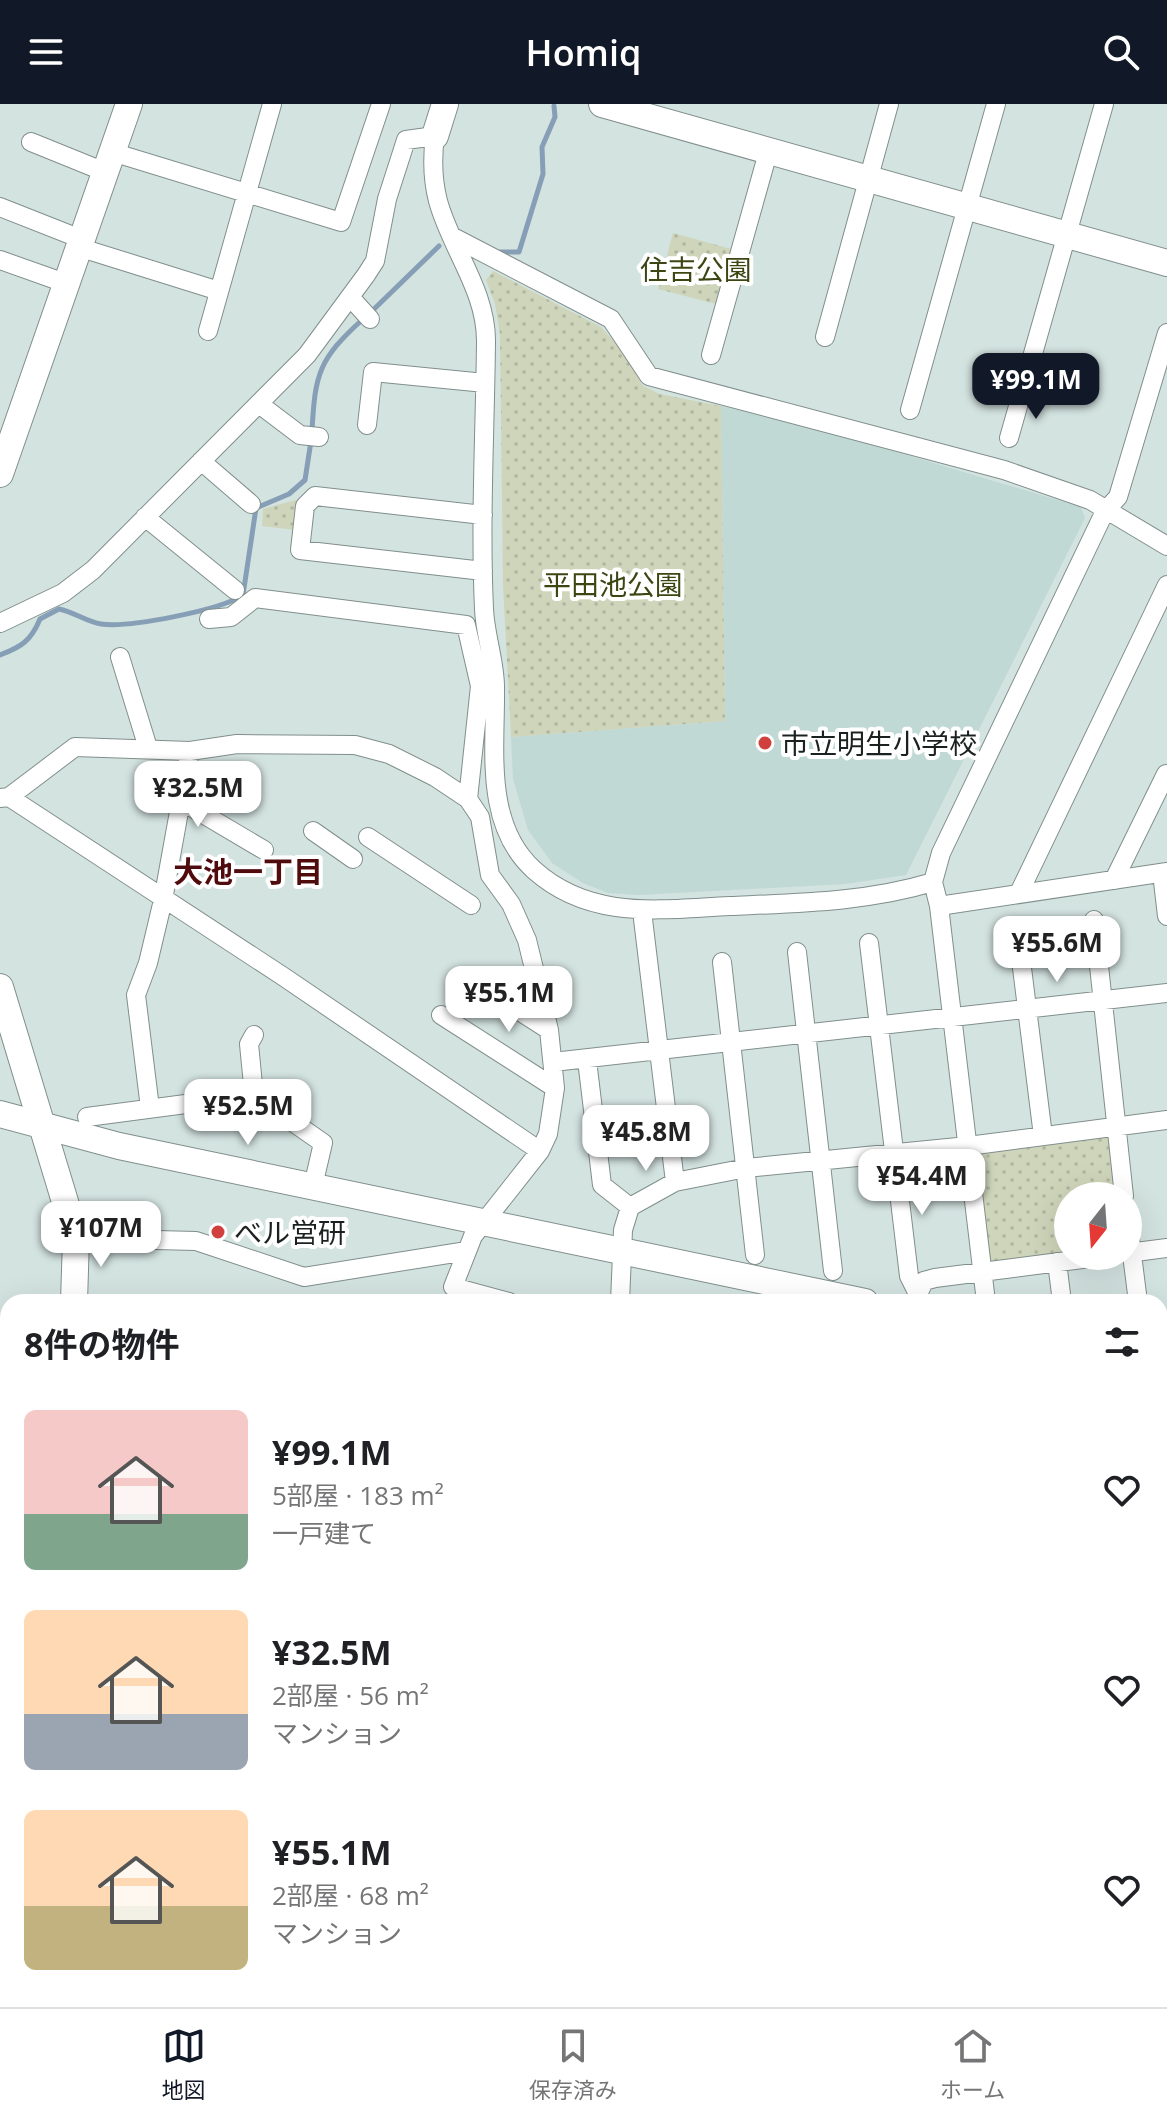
<!DOCTYPE html>
<html lang="ja">
<head>
<meta charset="utf-8">
<style>
  body { margin:0; font-family:"Open Sans","Noto Sans JP",sans-serif; background:#f6f6f6; color:#202124; height:100vh; display:flex; flex-direction:column; font-size:30px; white-space:nowrap }
  * { box-sizing:border-box; margin:0 }
  p { font-size:26px; color:#757577 }
  .icon { flex:none; width:44px; height:44px; fill:none; stroke:currentColor; stroke-width:2; stroke-linecap:round; stroke-linejoin:round }
  .map { position:relative; flex:1; overflow:hidden }
  .sheet { position:absolute; left:0px; top:1190px; width:1168px; height:714px; display:flex; flex-direction:column; background:#fff; border-radius:24px 24px 0 0; box-shadow:0 8px 32px #0002 }
  .sheet>* { flex:none }
  .needle { width:52px; rotate:197deg }
  .controls { position:absolute; left:1054px; top:1078px; display:grid; gap:16px }
  .controls a { display:grid; place-items:center; width:88px; height:88px; border-radius:50%; background:#fff; box-shadow:0 8px 32px #0002; font-size:40px }
  .price { position:absolute; translate:-50% -68px; padding:0 18px; border-radius:16px; background:#fff; color:#222; font-size:26px; line-height:52px; filter:drop-shadow(0 2px 4px #0008) }
  .price::after { content:''; position:absolute; left:50%; top:48px; width:24px; height:18px; margin-left:-12px; background:inherit; clip-path:polygon(0 0,100% 0,50% 100%) }
  .price.active { background:#111827; color:#fff }
  ul { padding:0; list-style:none }
  li { display:flex; align-items:center; gap:24px; height:200px; padding:0 24px }
  li span { display:grid; place-items:center; flex:none; width:224px; height:160px; border-radius:12px; color:#555 }
  li>.icon { margin-inline-start:auto }
  span .icon { width:96px; height:96px; fill:#fffc; stroke-width:1 }
  li b { font-size:34px }
  h2 { display:flex; justify-content:space-between; align-items:center; height:96px; padding:0 24px; font-size:34px }
  header { display:flex; justify-content:space-between; align-items:center; height:104px; padding:0 24px; background:#111827; color:#fff; font-size:36px; font-weight:600 }
  .tab-bar { display:flex; justify-content:space-around; align-items:center; height:112px; border-top:2px solid #e0e0e0; background:#fff; font-size:22px; color:#757577 }
  .tab-bar a { display:grid; justify-items:center; gap:4px }
  .tab-bar .active { color:#111827 }
  .map>svg:first-child { display:block }
  .built { fill:#c0d9d4 }
  .industrial { fill:url(#industrial-furrows) }
  .park { fill:url(#park-dots) }
  .lines { fill:none; stroke-linecap:round; stroke-linejoin:round }
  .stream { stroke:#869fb6; stroke-width:5 }
  .street-casing { stroke:#808f8c; stroke-width:20 }
  .secondary-casing { stroke:#808f8c; stroke-width:28 }
  .street { stroke:#fff; stroke-width:18 }
  .secondary { stroke:#fff; stroke-width:26 }
  .poi-dot { fill:#d0413e; stroke:#fff; stroke-width:3 }
  .labels { text-anchor:middle; dominant-baseline:central; stroke-width:8; stroke-linejoin:round; paint-order:stroke }
  .park-label { font-size:28px; fill:#3c4613; stroke:#fff }
  .poi-label { font-size:28px; fill:#1b2120; stroke:#fff; text-anchor:start }
  .neighbourhood-label { font-size:30px; font-weight:bold; fill:#500b0c; stroke:#fff }
</style>
</head>
<body>
<header><svg class="icon" aria-label="menu" viewBox="0 0 24 24"><path d="M4 6h16M4 12h16M4 18h16"/></svg>Homiq<svg class="icon" aria-label="search" viewBox="0 0 24 24"><circle cx="10" cy="10" r="6"/><path d="M15 15l6 6"/></svg></header>
<div class="map">
<svg width="1167" height="1903" viewBox="0 0 1167 1903">
  <defs>
    <pattern id="industrial-furrows" width="10" height="10" patternUnits="userSpaceOnUse" patternTransform="scale(2)"><rect width="10" height="10" fill="#c0d9d4"/><path d="M-1 1l2-2M0 10L10 0M9 11l2-2" fill="none" stroke="#a4bab6"/></pattern>
    <pattern id="park-dots" width="8" height="8" patternUnits="userSpaceOnUse" patternTransform="scale(2)"><rect width="8" height="8" fill="#ced5ba"/><path d="M2 2h.1M6 6h.1" fill="none" stroke="#b0b7a0" stroke-width="1.8" stroke-linecap="round"/></pattern>
  </defs>
  <rect width="100%" height="100%" fill="#d3e3e0"/>
  <path class="built" d="M721 302 813 323 1081 403 1085 414 906 771 845 780 639 791 608 789 583 779 552 759 528 726 513 675 511 633 725 617Z"/>
  <path class="industrial" d="M1160 1608 1167 1610V1903H329L331 1896H1160Z"/>
  <path class="park" d="M673 129 735 146 720 201 658 185Z
    M493 167 601 223 620 244 643 282 660 290 721 302 725 617 511 633 503 481 500 230 495 200 486 176Z
    M299 395 295 426 262 422 263 405Z
    M1106 1032 1112 1038 1120 1092H1068V1152L989 1163 973 1048Z"/>
  <g class="lines">
    <path class="stream" d="M498 148H519L543 70 542 43 555 13 554 2
      M371 208 439 142
      M312 327C315 269 319 255 363 215
      M0 551C21 543 31 537 40 515L59 505C74 508 87 518 101 520 129 524 221 506 243 491L256 404 289 390 305 376 311 337"/>
    <defs>
      <path id="street" d="M31 38 105 68
        M112 48 341 118 381 0
        M0 103 81 135
        M453 133 611 215 649 272 1004 366 1090 396 1167 442
        M78 143 219 187
        M0 156 65 179
        M350 193 370 215
        M208 227 272 0
        M1167 229 1118 393 1105 407 941 749 933 778 939 802 1167 768
        M825 233 889 0
        M711 251 769 45
        M259 300 300 331 319 333
        M910 306 996 0
        M367 321 373 268 485 279
        M1009 334 1104 0
        M201 357 251 400
        M145 413 235 486
        M483 467 300 446 305 402 315 392 483 411
        M209 515 231 513 255 494 466 521 480 582
        M0 519 63 489 93 466 307 251 366 171 375 157 387 95 406 36 435 32C432 55 432 74 438 97 451 145 487 187 486 239 485 328 480 416 484 505 485 531 495 557 495 583 496 643 483 720 534 766 591 817 661 805 730 802 799 799 867 798 933 778
        M120 553 148 644
        M9 693 284 873 540 1047
        M0 694 9 693 75 643 190 647 237 640 355 641 389 650 435 673 468 695 480 713 490 771 511 800 527 836 549 926 555 984 548 1030 540 1047 473 1132 453 1183 509 1198
        M468 695 480 582H491
        M181 697 264 746
        M313 727 353 755
        M368 733 471 801
        M1162 769 1167 812
        M1114 776 1166 670
        M1019 789 1167 481
        M939 802 986 1198
        M642 807 675 1078
        M1094 816 1124 1092
        M1017 824 1043 1032
        M869 839 909 1172 917 1188
        M797 848 833 1167
        M722 858 755 1151
        M488 887 549 926
        M441 911 555 984
        M254 931 249 940 254 991 323 1039 313 1082
        M587 956 602 1081 630 1103
        M553 958 1167 889
        M150 1004 136 891 148 859 163 796 190 647
        M87 1013 254 991
        M1128 1119 1138 1198
        M76 1134 196 1137 304 1173 467 1147
        M1128 1149 1167 1144
        M1057 1158 1062 1198
        M916 1195 924 1177 935 1174 1106 1152
        M620 1198 623 1126 630 1103 675 1078 746 1064 968 1042 1167 1016
        M0 1252 8 1254
        M0 1355 8 1357
        M1160 1393 1166 1454 1160 1479 1167 1492
        M0 1466 8 1467
        M0 1568H8
        M1160 1599 1167 1601
        M152 1903 154 1896"/>
      <path id="secondary" d="M602 0 1167 159
        M435 32 445 0
        M0 370 129 0
        M0 883 76 1134 74 1198
        M0 1010 119 1042 865 1198
        M1160 1270 1167 1272
        M0 1656 8 1614"/>
    </defs>
    <use href="#street" class="street-casing"/>
    <use href="#secondary" class="secondary-casing"/>
    <use href="#street" class="street"/>
    <use href="#secondary" class="secondary"/>
  </g>
  <g class="poi-dot">
    <circle cx="765" cy="639" r="8"/>
    <circle cx="218" cy="1128" r="8"/>
  </g>
  <g class="labels">
    <g class="park-label">
      <text x="696" y="165">住吉公園</text>
      <text x="613" y="480">平田池公園</text>
    </g>
    <g class="poi-label">
      <text x="781" y="639">市立明生小学校</text>
      <text x="234" y="1128">べル営研</text>
    </g>
    <g class="neighbourhood-label">
      <text x="248" y="767">大池一丁目</text>
    </g>
  </g>
</svg>
<div class="controls">
<a><svg class="needle" viewBox="-14 -14 28 28"><path d="M0-13l5 13h-10z" fill="#e53935"/><path d="M0 13l5-13h-10z" fill="#757577"/></svg></a>
</div>
<b class="price active" style="left:1036px;top:317px">¥99.1M</b>
<b class="price" style="left:198px;top:725px">¥32.5M</b>
<b class="price" style="left:1057px;top:880px">¥55.6M</b>
<b class="price" style="left:509px;top:930px">¥55.1M</b>
<b class="price" style="left:248px;top:1043px">¥52.5M</b>
<b class="price" style="left:646px;top:1069px">¥45.8M</b>
<b class="price" style="left:922px;top:1113px">¥54.4M</b>
<b class="price" style="left:101px;top:1165px">¥107M</b>
<section class="sheet">
<h2>8件の物件<svg class="icon" aria-label="filters" viewBox="0 0 24 24"><path d="M4 7h16M4 17h16"/><circle cx="9" cy="7" r="2"/><circle cx="15" cy="17" r="2"/></svg></h2>
<ul>
<li><span style="background:linear-gradient(#f6c9c9 65%,#7fa58c 0)"><svg class="icon" aria-label="home" viewBox="0 0 24 24"><path d="M3 11l9-7 9 7M6 9v11h12V9"/></svg></span><div><b>¥99.1M</b><p>5部屋 · 183 m²</p><p>一戸建て</p></div><svg class="icon" aria-label="heart" viewBox="0 0 24 24"><path d="M12 20l-8-8c-3-5 5-10 8-4 3-6 11-1 8 4z"/></svg></li>
<li><span style="background:linear-gradient(#ffd9b3 65%,#9aa5b1 0)"><svg class="icon" aria-label="home" viewBox="0 0 24 24"><path d="M3 11l9-7 9 7M6 9v11h12V9"/></svg></span><div><b>¥32.5M</b><p>2部屋 · 56 m²</p><p>マンション</p></div><svg class="icon" aria-label="heart" viewBox="0 0 24 24"><path d="M12 20l-8-8c-3-5 5-10 8-4 3-6 11-1 8 4z"/></svg></li>
<li><span style="background:linear-gradient(#ffd9b3 60%,#c2b280 0)"><svg class="icon" aria-label="home" viewBox="0 0 24 24"><path d="M3 11l9-7 9 7M6 9v11h12V9"/></svg></span><div><b>¥55.1M</b><p>2部屋 · 68 m²</p><p>マンション</p></div><svg class="icon" aria-label="heart" viewBox="0 0 24 24"><path d="M12 20l-8-8c-3-5 5-10 8-4 3-6 11-1 8 4z"/></svg></li>
</ul>
</section>
</div>
<nav class="tab-bar">
<a class="active"><svg class="icon" aria-label="map" viewBox="0 0 24 24"><path d="M3 6l6-2 6 2 6-2v14l-6 2-6-2-6 2zM9 4v14M15 6v14"/></svg>地図</a>
<a><svg class="icon" aria-label="saved" viewBox="0 0 24 24"><path d="M7 4h10v16l-5-4-5 4z"/></svg>保存済み</a>
<a><svg class="icon" aria-label="home" viewBox="0 0 24 24"><path d="M3 11l9-7 9 7M6 9v11h12V9"/></svg>ホーム</a>
</nav>
</body>
</html>
